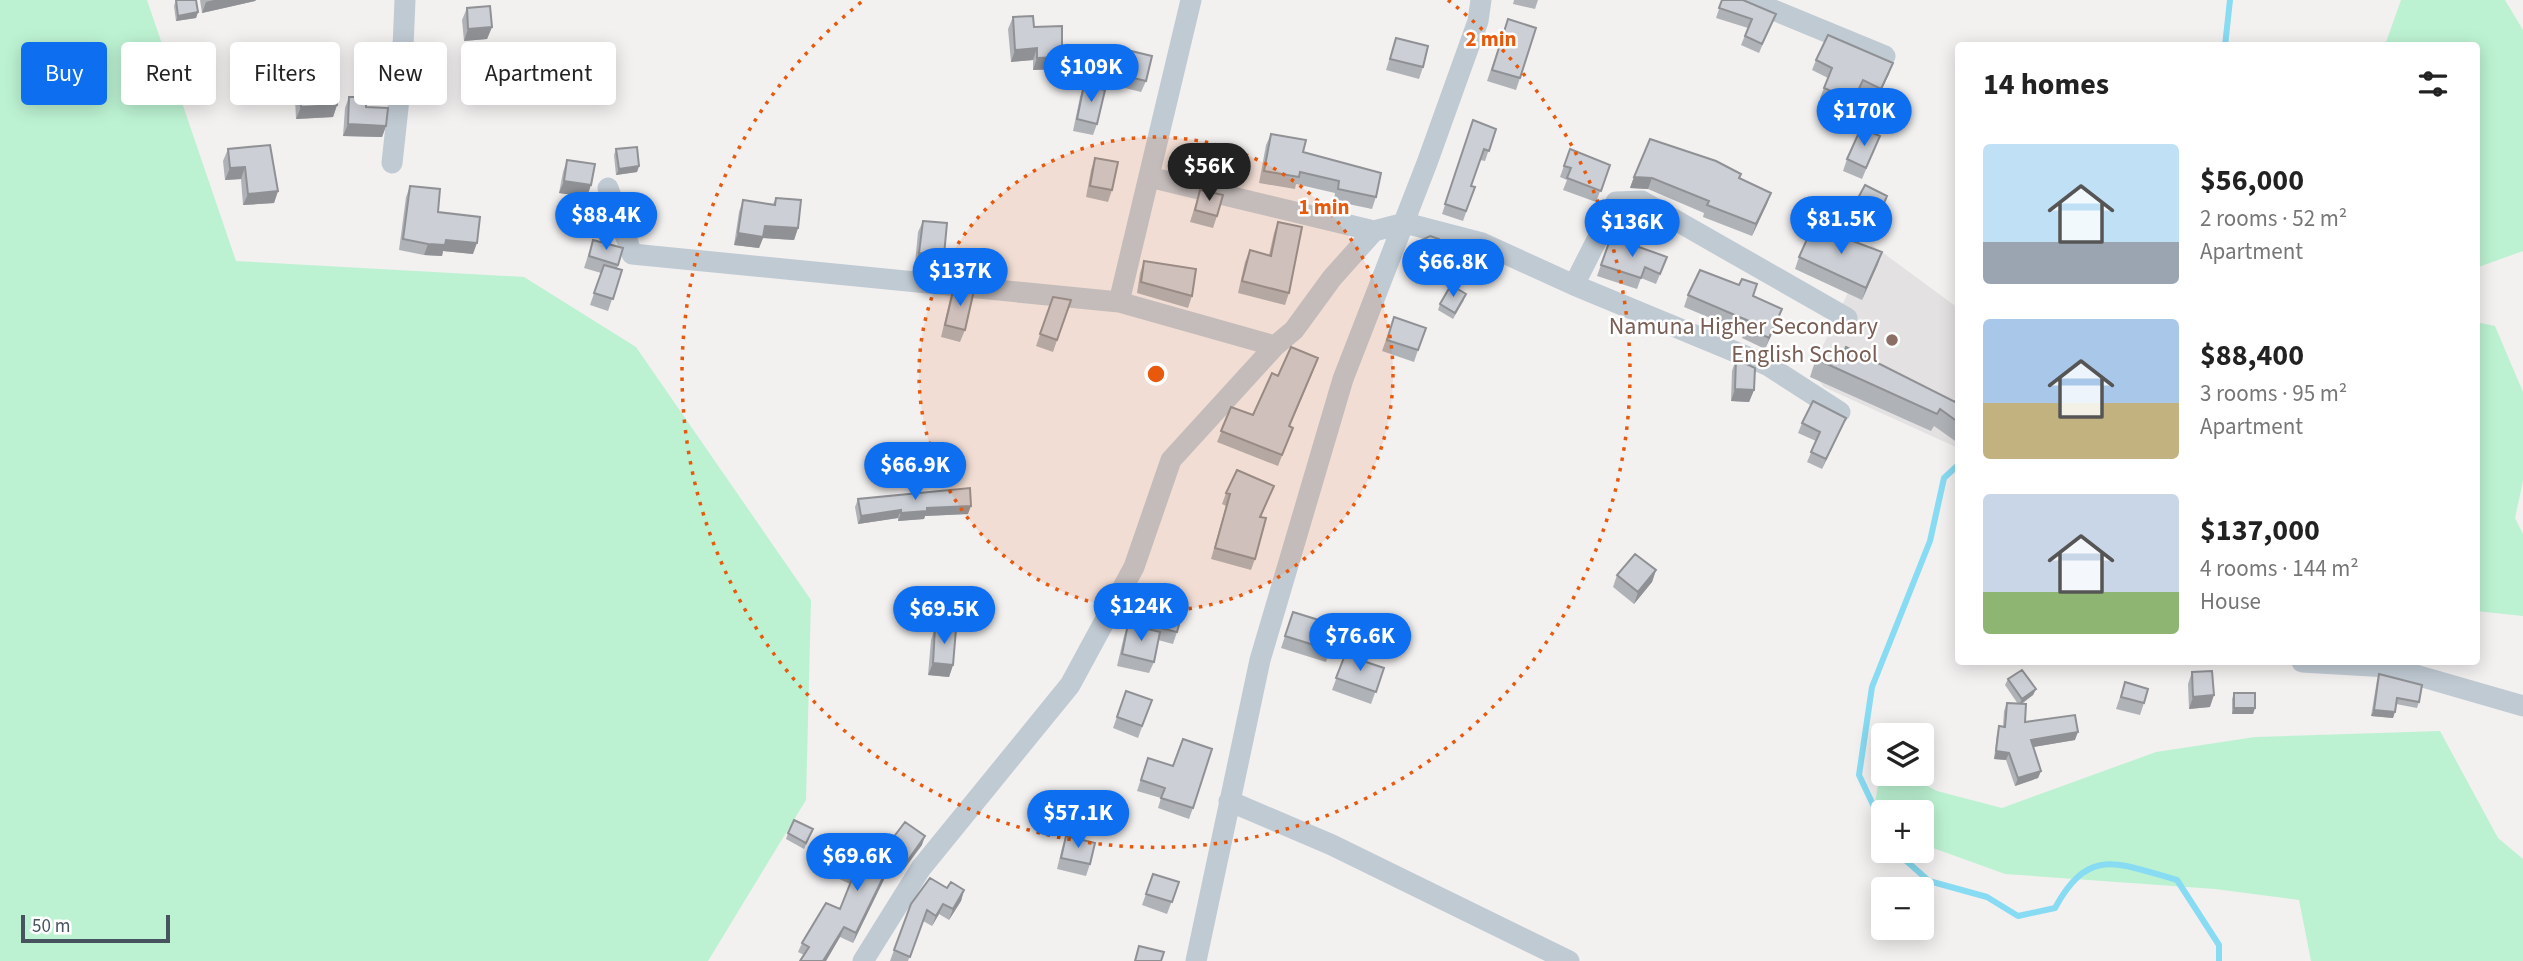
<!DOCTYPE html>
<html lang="en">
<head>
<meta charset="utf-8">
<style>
  body { margin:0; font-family:"Source Sans 3",sans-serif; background:#f2f2f2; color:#222; height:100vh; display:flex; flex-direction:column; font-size:26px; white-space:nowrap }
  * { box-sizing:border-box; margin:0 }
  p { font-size:23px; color:#767676 }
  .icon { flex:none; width:38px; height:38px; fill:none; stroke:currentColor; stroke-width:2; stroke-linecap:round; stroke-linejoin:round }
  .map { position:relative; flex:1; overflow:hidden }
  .panel { position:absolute; left:1955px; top:42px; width:525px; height:623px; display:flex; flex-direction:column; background:#fff; border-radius:7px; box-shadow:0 4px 18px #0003 }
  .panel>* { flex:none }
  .top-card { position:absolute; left:21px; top:42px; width:665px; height:63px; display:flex; gap:14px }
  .tools { position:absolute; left:1871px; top:723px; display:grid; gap:14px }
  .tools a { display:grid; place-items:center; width:63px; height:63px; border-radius:7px; background:#fff; box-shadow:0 4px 18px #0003; font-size:35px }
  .scale { position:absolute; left:21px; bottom:18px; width:149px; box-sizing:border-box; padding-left:7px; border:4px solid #47535f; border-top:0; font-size:19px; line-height:24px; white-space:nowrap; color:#47535f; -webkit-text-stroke:5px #fff; paint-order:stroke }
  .price { position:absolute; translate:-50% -60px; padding:0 16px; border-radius:24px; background:#0d6eef; color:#fff; font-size:23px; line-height:46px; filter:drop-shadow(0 2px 4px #0008) }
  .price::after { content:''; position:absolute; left:50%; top:42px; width:21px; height:16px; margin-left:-10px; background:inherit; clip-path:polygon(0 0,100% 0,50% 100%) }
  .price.current { background:#222; color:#fff }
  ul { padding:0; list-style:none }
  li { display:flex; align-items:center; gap:21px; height:175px; padding:0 28px }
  li span { display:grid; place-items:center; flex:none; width:196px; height:140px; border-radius:7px; color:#555 }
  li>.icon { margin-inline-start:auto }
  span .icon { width:84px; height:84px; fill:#fffc; stroke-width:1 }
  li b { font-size:30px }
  h2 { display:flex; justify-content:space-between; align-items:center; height:84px; padding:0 28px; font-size:30px }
  .pill { padding:0 24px; border-radius:7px; background:#fff; box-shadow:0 4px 18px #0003; font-size:24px; line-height:63px }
  .pill.current { background:#0d6eef; color:#fff }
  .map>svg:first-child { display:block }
  .education { fill:#e4e1e2 }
  .green { fill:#bcf2d2 }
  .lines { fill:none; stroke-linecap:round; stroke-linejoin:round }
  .stream { stroke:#87dbf2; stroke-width:6 }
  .minor { stroke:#c0cad3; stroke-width:21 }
  .wall { fill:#afb2b7 }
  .shaded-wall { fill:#8f9195 }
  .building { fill:#cccfd5; stroke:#8f9195; stroke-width:2 }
  .ring { fill:none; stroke:#e8590c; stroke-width:3.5; stroke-dasharray:3.5 7 }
  .education-dot { fill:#8d6e63; stroke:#fff; stroke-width:2.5 }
  .labels { text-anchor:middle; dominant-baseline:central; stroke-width:5; stroke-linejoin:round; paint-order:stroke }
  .education-label { font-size:24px; fill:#785e54; stroke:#fff; text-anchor:end }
  .centre { fill:#e8590c; stroke:#fff; stroke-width:3.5 }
  .ring-label { font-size:21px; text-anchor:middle; font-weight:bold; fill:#e8590c; stroke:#fff; stroke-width:5; stroke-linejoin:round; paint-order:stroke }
</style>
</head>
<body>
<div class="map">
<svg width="2523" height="961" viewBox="0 0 2523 961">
  <rect width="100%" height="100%" fill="#f3f0f0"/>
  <path class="education" d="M1871 244 1958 308V448L1824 387 1811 371Z"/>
  <path class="green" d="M0 0H147L236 261 524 277 636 347 811 600 806 800 708 961H0Z
    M2401 0H2505L2523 30V251L2476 268V46L2385 45Z
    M2476 322 2495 326 2523 392V481L2515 518 2523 534V616L2476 611Z
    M2440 731 2498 838 2523 859V961H2311L2299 900 2215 889 2005 874 1922 844V812H1883V830L1871 826 1882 762 1883 774H1904L1937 791 2002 808 2156 752 2255 737Z"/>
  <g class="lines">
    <path class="stream" d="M2225 46 2230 0
      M1883 826 1859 775 1872 687 1930 541 1944 478 1958 465
      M1894 850 1929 881 1987 897 2018 916 2055 908C2089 845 2119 864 2177 880L2219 945V961"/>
    <path class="minor" d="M1749 0 1885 56
      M392 163 402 71 405 0
      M1149 177 1374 231
      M608 188 632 254 1119 302 1275 346
      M1574 285 1616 202 1642 201 1847 318
      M1119 302 1191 0
      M2302 662 2388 667 2523 706
      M1229 801 1332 845 1569 961
      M863 961 921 868 1070 685 1134 567 1171 460 1275 346 1294 330 1332 278 1374 231 1405 223 1482 243 1574 285 1767 365 1840 412
      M1196 961 1260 660 1343 379 1427 163 1478 21 1481 0"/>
  </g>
  <path class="wall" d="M176 0 198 12 196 18 176 21 174 6Z
    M200 0H256L255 1 202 13Z
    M1514 0H1538L1535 9 1513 4Z
    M1722 0 1776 14 1759 53 1741 45 1748 28 1716 18Z
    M467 8 492 27 487 39 464 41 462 20Z
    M1013 17 1034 27 1062 57 1058 69 1033 70V60L1011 62 1008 29Z
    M1508 19 1520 78 1516 90 1487 81Z
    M1396 38 1423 67 1419 79 1386 70Z
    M361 43 375 79H357V55Z
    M1123 49 1146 81 1141 92 1113 85 1119 61Z
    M1816 60 1889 74 1877 99 1859 91 1849 112 1820 98 1828 78 1812 70Z
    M317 78 337 105 333 117 296 119 295 99 299 87H314Z
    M1084 85 1097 124 1093 135 1073 131 1080 97Z
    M349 97 386 126 382 137 343 136 345 108Z
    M1473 120 1496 129 1485 161 1480 160 1471 186 1475 187 1463 221 1442 214Z
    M1271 134 1303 152 1376 197 1372 209 1334 201 1335 193 1296 184 1295 189 1259 183 1266 145Z
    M1880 136 1862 179 1843 171 1847 159Z
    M228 149 278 191 274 203 243 205 241 179 225 180 223 161Z
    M616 149 639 166 637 172 616 175 614 155Z
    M1570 149 1610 165 1596 202 1563 190 1567 180 1560 177Z
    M1095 158 1112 190 1108 202 1086 197 1091 170Z
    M567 160 587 197 559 193 563 172Z
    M1634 177 1739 178 1771 193 1752 236 1703 217 1704 213 1648 189 1630 188Z
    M410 186 438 212 473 254 443 251 442 256 424 255 399 250 406 197Z
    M1200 190 1217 216 1213 228 1190 222Z
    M776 198 798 228 794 240 763 238 759 248 734 245 739 212 743 200 773 204Z
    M1858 198 1885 202 1879 215 1856 204Z
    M923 221 944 255 940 267 915 264 918 232Z
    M1278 222 1289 293 1285 305 1238 293 1245 262 1250 250 1269 255 1274 233Z
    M1611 237 1667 257 1656 284 1641 278 1637 289 1597 276Z
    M593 240 623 248 617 269 622 270 608 311 590 305 601 273 584 268Z
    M1416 243 1441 254 1420 263 1414 249Z
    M1882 252 1862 300 1795 269 1799 257Z
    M1144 261 1192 296 1188 308 1137 293 1140 273Z
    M954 287 965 330 960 342 941 337 950 299Z
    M1688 295 1753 296 1782 309 1765 349 1742 338 1744 332 1684 307Z
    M1053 297 1071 300 1053 352 1036 346Z
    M1464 300 1453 319 1438 310 1440 304Z
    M1394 317 1418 350 1414 362 1382 351Z
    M1736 359 1754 390 1749 402 1731 401 1732 371Z
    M1816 359 1955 402 1958 397V443L1934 426 1931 431 1810 377Z
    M1314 369 1290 426 1293 428 1278 466 1217 442 1231 407 1253 415 1278 376Z
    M1846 418 1822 469 1807 462 1816 441 1798 433 1802 423Z
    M1274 486 1261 517 1255 559 1251 570 1211 559 1226 506 1222 504 1226 493Z
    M858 499 968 514 925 516 924 519 898 521V518L858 524 855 507Z
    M1656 570 1652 582 1634 604 1613 587 1617 575Z
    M1158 603 1177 632 1173 644 1158 640 1154 662 1149 673 1117 666 1124 636 1128 624 1150 629Z
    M1293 612 1330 650 1326 662 1281 648Z
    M935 628 953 665 949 677 928 675 931 640Z
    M1345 655 1384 668 1371 704 1332 690Z
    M2192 672 2210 707 2189 709 2188 684Z
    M2379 674 2419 702 2417 708 2396 704 2393 718 2371 716 2377 680Z
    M2008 679 2036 689 2033 695 2022 704 2025 722 2075 740 2033 747 2041 771 2038 778 2015 786 2006 760 1994 759 1997 734 1999 726 2003 727 2004 711 2007 703 2018 704 2005 685Z
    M2125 682 2144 703 2140 715 2116 709Z
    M1126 691 1152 700 1138 738 1113 728Z
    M2234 693 2255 708 2253 714H2232V699Z
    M1148 758 1193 808 1189 819 1158 808 1161 798 1137 791Z
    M905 822 922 845 904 869 893 861 853 943 840 937 826 961H800L804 955 798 952 802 943 840 909 850 884 837 878 841 868 877 859Z
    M813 829 804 849 786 839 788 833Z
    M1066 836 1090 864 1086 876 1057 869 1062 848Z
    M1153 874 1179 882 1167 914 1142 905Z
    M964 890 961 901 949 920 939 914 932 926 923 921 908 961H890L911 904Z"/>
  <path class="shaded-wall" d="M214 0H256L255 1 202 13 206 2Z
    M198 12 196 18 176 21 178 16Z
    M492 27 487 39 464 41 468 29Z
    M1037 48 1033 60 1011 62 1015 50Z
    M1062 57 1058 69 1033 70 1037 58Z
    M1893 63 1889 74 1877 99 1881 89Z
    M361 67H379L375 79H357Z
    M337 105 333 117 296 119 301 107Z
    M348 124 386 126 382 137 343 136Z
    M639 166 637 172 616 175 619 169Z
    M245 167 241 179 225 180 230 168Z
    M1634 177 1652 178 1648 189 1630 188Z
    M564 181 591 185 587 197 559 193Z
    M278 191 274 203 243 205 248 194Z
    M1771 193 1767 204 1752 236 1756 224Z
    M765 226 798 228 794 240 763 238 759 248 734 245 738 233Z
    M446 240 477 243 473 254 443 251 442 256 424 255 428 244Z
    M1443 248 1441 254 1420 263 1423 257Z
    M1882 252 1878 264 1862 300 1866 288Z
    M919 253 944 255 940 267 915 264Z
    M1782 309 1778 320 1765 349 1769 338Z
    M1735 389 1754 390 1749 402 1731 401Z
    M1846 418 1842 427 1822 469 1826 459Z
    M971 506 968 514 925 516 924 519 898 521 901 513 927 508Z
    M901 510 898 518 858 524 861 516Z
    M1656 570 1652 582 1634 604 1638 592Z
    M933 663 953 665 949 677 928 675Z
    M2036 689 2033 695 2019 705 2022 699Z
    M2214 695 2210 707 2189 709 2193 697Z
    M2234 708H2255L2253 714H2232Z
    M2374 710 2395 712 2393 718 2371 716Z
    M2078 732 2075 740 2028 748 2031 740Z
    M1996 751 2009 753 2006 760 1994 759Z
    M2041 771 2038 778 2015 786 2018 778Z
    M925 836 922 845 904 869 908 860Z
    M896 851 893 861 853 943 856 933Z
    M964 890 961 901 949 920 953 909Z
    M943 904 939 914 932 926 936 916Z
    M844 927 840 937 826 961H823Z"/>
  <path class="building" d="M176 0H196L198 12 178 16Z
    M1722 0H1743L1776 14 1762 44 1745 36 1752 19 1719 8Z
    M490 6 492 27 468 29 467 8Z
    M1033 16 1034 27 1062 26V57L1037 58V48L1015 50 1013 17Z
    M1508 19 1536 28 1520 78 1492 70Z
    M1828 35 1893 63 1881 89 1863 80 1853 101 1824 88 1832 68 1816 60Z
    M1396 38 1428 46 1423 67 1390 59Z
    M361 43 379 44V67H361Z
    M1123 49 1152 56 1146 81 1117 74Z
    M335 77 337 105 301 107 299 87 317 86V78Z
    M1084 85 1105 90 1097 124 1077 119Z
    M349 97H366V107L388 108 386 126 348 124Z
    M1473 120 1496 129 1489 151 1484 149 1471 186 1475 187 1466 211 1445 204Z
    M1861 128 1880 136 1866 168 1847 159Z
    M1271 134 1306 140 1303 152 1381 173 1376 197 1338 189 1339 181 1300 172 1299 177 1264 171Z
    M1650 139 1716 161 1741 174 1739 178 1771 193 1756 224 1707 205 1709 201 1652 178 1634 177Z
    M270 145 278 191 248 194 245 167 230 168 228 149Z
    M637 147 639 166 619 169 616 149Z
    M1570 149 1610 165 1601 191 1567 178 1571 168 1564 166Z
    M1095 158 1118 162 1112 190 1090 186Z
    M567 160 595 164 591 185 564 181Z
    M1865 185 1887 196 1881 210 1858 198Z
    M410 186 440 189 438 212 480 217 477 243 446 240 445 245 428 244 403 239Z
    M1200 190 1223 195 1217 216 1195 210Z
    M776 198 801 200 798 228 765 226 763 237 738 233 743 200 775 205Z
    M923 221 947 223 944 255 919 253Z
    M1278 222 1302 227 1289 293 1242 281 1250 250 1271 256Z
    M1813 226 1882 252 1866 288 1799 257Z
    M1430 236 1439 239 1443 248 1423 257 1416 243Z
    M1611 237 1667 257 1660 274 1645 267 1641 278 1601 265Z
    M593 240 623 248 618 265 589 256Z
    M1144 261 1196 269 1192 296 1141 282Z
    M604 265 622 270 613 299 594 293Z
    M1700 270 1739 285 1742 279 1757 284 1753 296 1782 309 1769 338 1746 327 1749 321 1688 295Z
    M1451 285 1466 294 1455 313 1440 304Z
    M954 287 974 290 965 330 945 325Z
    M1053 297 1071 300 1057 340 1040 334Z
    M1394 317 1426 328 1418 350 1387 340Z
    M1291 347 1318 358 1289 426 1293 428 1282 455 1221 431 1231 407 1253 415 1272 373 1278 376Z
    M1846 347 1955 402 1958 397V422L1940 409 1937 414 1816 359 1840 361Z
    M1736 359 1755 368 1754 390 1735 389Z
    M1813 401 1846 418 1826 459 1811 452 1820 432 1802 423Z
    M1237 470 1274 486 1260 517 1266 518 1255 559 1215 548 1230 494 1226 493Z
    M970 488 971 506 927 508V511L901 513V510L861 516 858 499Z
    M1635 554 1656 570 1638 592 1617 575Z
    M1158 603 1183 609 1177 632 1152 626Z
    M1293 612 1338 626 1330 650 1285 636Z
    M1128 624 1160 632 1154 662 1122 654Z
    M935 628 956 629 953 665 933 663Z
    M1345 655 1384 668 1376 692 1336 678Z
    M2022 670 2036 689 2022 699 2008 679Z
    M2212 671 2214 695 2193 697 2192 672Z
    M2379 674 2422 685 2419 702 2397 698 2395 712 2374 710Z
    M2125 682 2148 689 2144 703 2121 697Z
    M1126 691 1152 700 1142 726 1117 717Z
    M2234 693H2255V708H2234Z
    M2007 703 2026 704 2025 722 2075 715 2078 732 2031 740 2041 771 2018 778 2009 753 1996 751 1999 726 2005 727Z
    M1183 739 1212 749 1193 808 1161 798 1165 788 1141 780 1148 758 1173 766Z
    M794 820 813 829 806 843 788 833Z
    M905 822 925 836 908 860 896 851 856 933 844 927 823 961H800L809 947 802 943 826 903 840 909 854 874 841 868 851 846 877 859Z
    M1066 836 1095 843 1090 864 1061 858Z
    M1153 874 1179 882 1172 902 1146 894Z
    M930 878 947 888 951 882 964 890 953 909 943 904 936 916 927 910 910 957 894 950 911 904Z
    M1139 946 1164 952 1161 961H1135Z"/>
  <circle cx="1156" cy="374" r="237" fill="#e8590c" fill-opacity=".12"/>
  <g class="ring">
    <circle cx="1156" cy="374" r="237"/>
    <path d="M1448 0A474 474 0 1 1 864 0"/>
  </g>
  <circle class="education-dot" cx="1892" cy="340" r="7"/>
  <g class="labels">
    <g class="education-label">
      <text x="1878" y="326">Namuna Higher Secondary<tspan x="1878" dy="28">English School</tspan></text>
    </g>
  </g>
  <circle cx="1156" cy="374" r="10" class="centre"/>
  <g class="ring-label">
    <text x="1491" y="46">2 min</text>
    <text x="1324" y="214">1 min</text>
  </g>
</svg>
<div class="tools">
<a><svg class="icon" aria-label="layers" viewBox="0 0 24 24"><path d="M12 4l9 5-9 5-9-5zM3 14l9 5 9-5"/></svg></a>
<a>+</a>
<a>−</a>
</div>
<div class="scale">50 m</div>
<b class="price" style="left:1091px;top:104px">$109K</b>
<b class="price" style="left:1864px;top:148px">$170K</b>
<b class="price current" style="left:1209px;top:203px">$56K</b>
<b class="price" style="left:606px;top:252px">$88.4K</b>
<b class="price" style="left:1841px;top:256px">$81.5K</b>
<b class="price" style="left:1632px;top:259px">$136K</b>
<b class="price" style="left:1453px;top:299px">$66.8K</b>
<b class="price" style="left:960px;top:308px">$137K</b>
<b class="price" style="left:915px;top:502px">$66.9K</b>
<b class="price" style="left:1141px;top:643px">$124K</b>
<b class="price" style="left:944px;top:646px">$69.5K</b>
<b class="price" style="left:1360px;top:673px">$76.6K</b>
<b class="price" style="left:1078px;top:850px">$57.1K</b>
<b class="price" style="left:857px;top:893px">$69.6K</b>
<div class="top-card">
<a class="pill current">Buy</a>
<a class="pill">Rent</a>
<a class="pill">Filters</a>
<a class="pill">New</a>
<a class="pill">Apartment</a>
</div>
<section class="panel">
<h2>14 homes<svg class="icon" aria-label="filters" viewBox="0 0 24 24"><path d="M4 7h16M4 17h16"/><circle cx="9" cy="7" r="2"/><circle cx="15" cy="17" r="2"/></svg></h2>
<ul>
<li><span style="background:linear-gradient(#bfe0f5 70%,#9aa5b1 0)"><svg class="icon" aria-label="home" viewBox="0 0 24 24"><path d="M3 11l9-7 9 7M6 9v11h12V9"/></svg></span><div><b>$56,000</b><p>2 rooms · 52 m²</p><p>Apartment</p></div></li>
<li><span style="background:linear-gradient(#a9c7e8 60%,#c2b280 0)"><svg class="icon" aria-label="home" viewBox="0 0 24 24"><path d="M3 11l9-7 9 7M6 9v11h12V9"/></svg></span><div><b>$88,400</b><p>3 rooms · 95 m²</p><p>Apartment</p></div></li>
<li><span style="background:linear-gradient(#c9d6e8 70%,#8fb573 0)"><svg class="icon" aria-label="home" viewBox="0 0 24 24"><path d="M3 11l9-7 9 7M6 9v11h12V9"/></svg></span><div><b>$137,000</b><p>4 rooms · 144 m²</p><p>House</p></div></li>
</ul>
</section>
</div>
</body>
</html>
